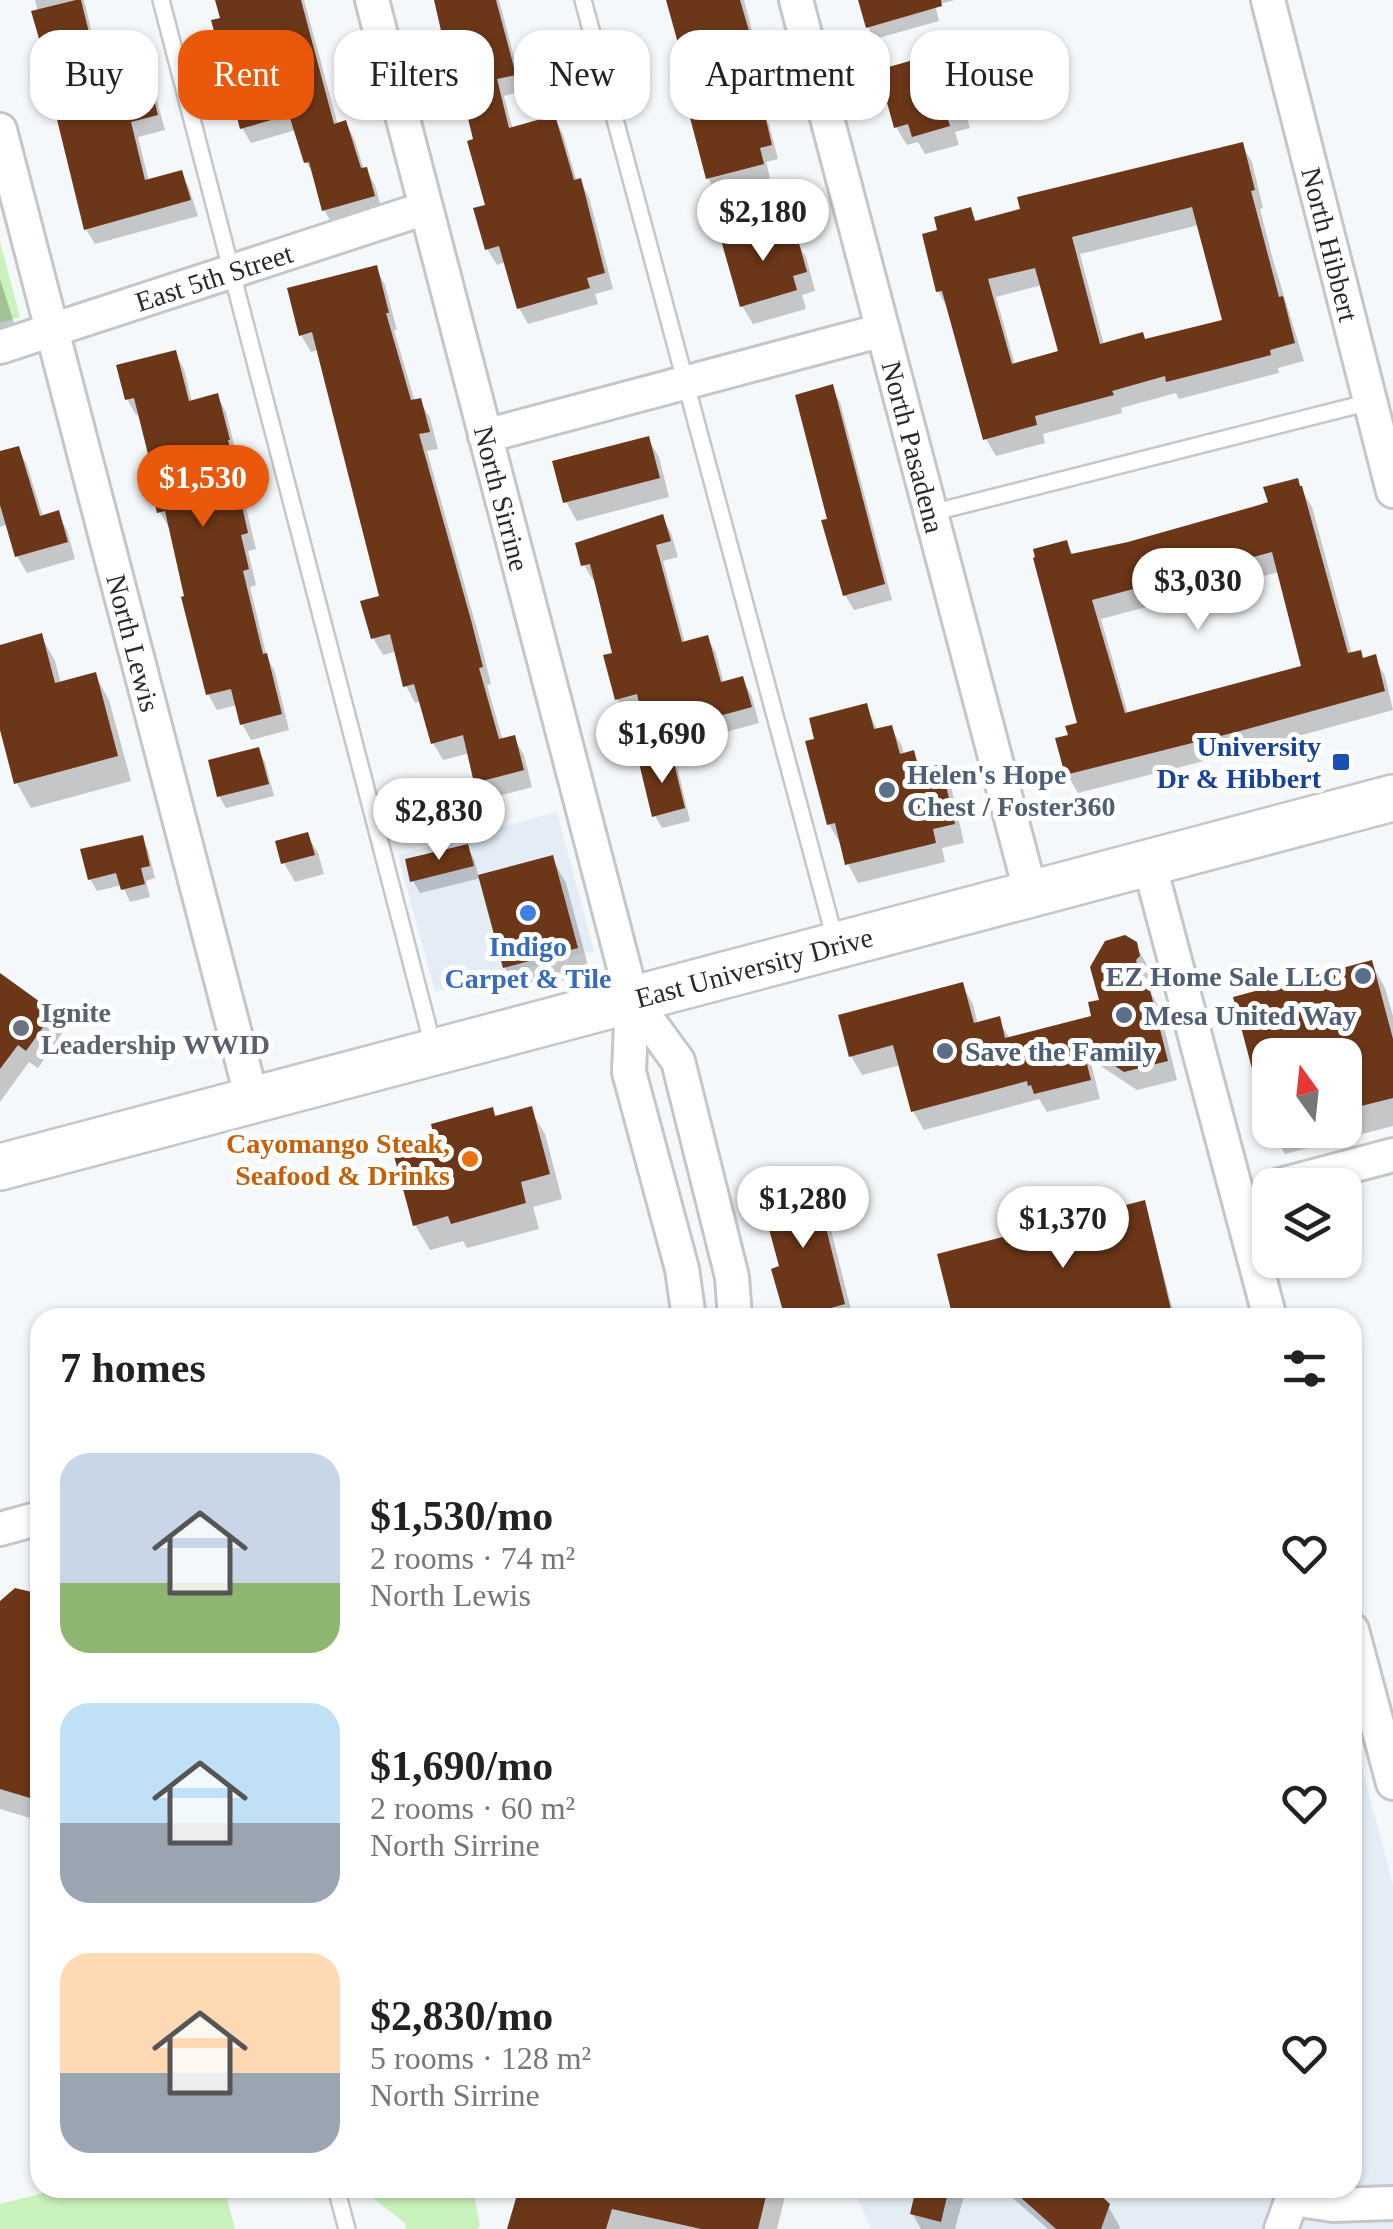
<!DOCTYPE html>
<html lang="en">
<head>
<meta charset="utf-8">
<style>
  body { margin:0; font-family:Georgia,serif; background:#f2f2f2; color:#222; height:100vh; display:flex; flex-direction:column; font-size:38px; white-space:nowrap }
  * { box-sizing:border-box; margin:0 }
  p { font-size:32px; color:#767676 }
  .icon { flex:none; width:55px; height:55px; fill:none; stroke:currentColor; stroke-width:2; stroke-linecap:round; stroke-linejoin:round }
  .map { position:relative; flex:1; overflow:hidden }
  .side { position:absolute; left:30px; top:1308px; width:1332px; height:890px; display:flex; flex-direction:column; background:#fff; border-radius:30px; box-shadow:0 2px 8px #0004 }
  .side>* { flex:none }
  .banner { position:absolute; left:30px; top:30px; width:1335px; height:90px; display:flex; gap:20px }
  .needle { width:65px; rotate:345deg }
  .controls { position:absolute; left:1252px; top:1038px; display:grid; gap:20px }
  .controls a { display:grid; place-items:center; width:110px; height:110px; border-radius:20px; background:#fff; box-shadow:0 2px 8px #0004; font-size:50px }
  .price { position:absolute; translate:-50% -85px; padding:0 22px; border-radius:35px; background:#fff; color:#222; font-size:32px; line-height:65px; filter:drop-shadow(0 2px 5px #0008) }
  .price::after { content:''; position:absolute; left:50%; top:60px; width:30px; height:22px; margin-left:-15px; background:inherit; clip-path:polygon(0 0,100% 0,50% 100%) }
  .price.active { background:#ea580c; color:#fff }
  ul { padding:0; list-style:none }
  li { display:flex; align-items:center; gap:30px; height:250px; padding:0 30px }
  li span { display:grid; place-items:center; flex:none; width:280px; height:200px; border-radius:30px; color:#555 }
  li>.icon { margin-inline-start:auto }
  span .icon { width:120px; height:120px; fill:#fffc; stroke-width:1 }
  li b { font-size:42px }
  h2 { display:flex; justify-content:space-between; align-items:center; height:120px; padding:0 30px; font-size:42px }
  .tag { padding:0 35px; border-radius:30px; background:#fff; box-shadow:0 2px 8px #0004; font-size:35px; line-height:90px }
  .tag.active { background:#ea580c; color:#fff }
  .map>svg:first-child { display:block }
  .built { fill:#e4edf5 }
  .green { fill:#caf2bc }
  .shadow { fill:#0003; fill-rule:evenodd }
  .building { fill:#6c3718; fill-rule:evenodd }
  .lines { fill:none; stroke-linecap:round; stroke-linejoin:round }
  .service-casing { stroke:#c4c7c9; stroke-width:20 }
  .minor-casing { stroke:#c4c7c9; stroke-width:38 }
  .secondary-casing { stroke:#c4c7c9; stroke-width:50 }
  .service { stroke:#fff; stroke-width:15 }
  .minor { stroke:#fff; stroke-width:32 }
  .secondary { stroke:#fff; stroke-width:45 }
  .transit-dot { fill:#1a4fb4; stroke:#fff; stroke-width:4 }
  .service-dot { fill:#5c6f8a; stroke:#fff; stroke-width:4 }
  .shop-dot { fill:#3f7fe0; stroke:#fff; stroke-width:4 }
  .worship-dot { fill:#6b7280; stroke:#fff; stroke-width:4 }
  .food-dot { fill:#e8710a; stroke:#fff; stroke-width:4 }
  .labels { text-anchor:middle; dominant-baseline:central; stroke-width:10; stroke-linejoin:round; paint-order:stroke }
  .street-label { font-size:28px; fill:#292a2b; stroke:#fff }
  .transit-label { font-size:28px; font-weight:bold; fill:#164399; stroke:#fff; text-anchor:end }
  .service-label { font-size:28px; font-weight:bold; fill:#4e5e75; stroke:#fff; text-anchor:start }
  .shop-label { font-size:28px; font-weight:bold; fill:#366cbe; stroke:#fff }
  .worship-label { font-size:28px; font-weight:bold; fill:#5b616d; stroke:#fff; text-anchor:start }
  .food-label { font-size:28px; font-weight:bold; fill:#c56008; stroke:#fff; text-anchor:end }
</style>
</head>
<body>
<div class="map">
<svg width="1393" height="2229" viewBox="0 0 1393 2229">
  <rect width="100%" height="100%" fill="#f5f8fa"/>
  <path class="built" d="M557 812 594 951 435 992 398 855Z
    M1353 1733 1393 1885V2229H871L853 2188H1352Z"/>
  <path class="green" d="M0 241 20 317 0 323Z
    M64 2188H224L235 2229H0V2204Z
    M369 2188H480L475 2200 480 2225 478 2229H405L406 2224 373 2198Z"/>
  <path class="shadow" d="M35 0H84L104 84 146 74 154 89 165 130 138 137 149 182 181 173 189 188 198 216 95 244 86 229Z
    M218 0H304L338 125 345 123 354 138 364 170H366L375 185 382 211 333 225 324 210 316 178 306 162 296 130 251 143 242 128Z
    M441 0H499L523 91 504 96 513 130 554 118 563 134 577 182 580 181 589 197 613 289 595 294 598 304 528 324 519 308 506 262 497 265 487 249 488 207 476 140 464 99 455 82Z
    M668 0H744L762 69 744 75 754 112 761 110 769 124 778 159 766 162 770 178 716 192 708 178 700 110Z
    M860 0H955L935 5 939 21 875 39 868 27Z
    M944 54 955 73 970 128 955 132 959 145 925 154 918 142 907 145 896 127Z
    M1241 144 1252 162 1263 208 1260 209 1273 260 1304 361 1278 368 1279 373 1179 399 1176 393 1121 408 1122 413 1043 434 1045 443 996 456 986 439 948 309 938 291 940 232 970 210 977 223ZM1199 225 1225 321 1145 342 1104 345 1080 254ZM1042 285 1061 353 1015 365 996 297Z
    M779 226 788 241 795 239 806 257 815 291 802 295 806 309 753 324 742 306Z
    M376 268 385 285 397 330H394L415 402 420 401 430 418 438 449 427 451 480 640 491 684 487 685 503 741 514 738 524 755 532 787 487 799 477 782 470 753 443 760 433 743 421 701 415 703 406 686 397 651 383 655 373 638 382 598 319 350 311 352 301 335Z
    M0 279 18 335 0 340Z
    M175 353 184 369 192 402 217 396 226 412 237 456H235L248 508H246L256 549 248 551 256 585 250 587 267 657 275 672 289 730 251 740 242 724 237 705 217 710 208 694 171 527 169 528 160 512 159 488 140 414 136 415 127 399Z
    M831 387 840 402 892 600 854 610 845 595 830 520Z
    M648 439 659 457 669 497 577 521 566 502 555 462Z
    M18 449 27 465 43 517 57 513 67 530 75 559 27 573 17 556 8 524 0 527V454Z
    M1296 481 1312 507 1352 655 1364 660 1374 657 1385 676 1393 710 1251 749 1078 793 1067 774 1071 737 1080 725 1066 543 1074 556 1128 544 1271 504ZM1279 572 1304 668 1128 714 1101 619Z
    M662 517 671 533 678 557 663 561 685 643 707 637 716 653 724 684 742 679 751 694 759 723 704 738 705 745 668 754 678 770 690 821 662 828 655 816 662 760 651 740 643 710 626 714 617 699 615 655 596 579 593 580 584 565Z
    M41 636 55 661 61 684 95 675 109 700 131 781 31 808 17 783 0 720V647Z
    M866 706 878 731 891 728 902 746 904 755 913 753 924 771 940 767 951 786 964 843 942 848 945 862 858 883 848 864 842 842 840 843 829 824Z
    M258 750 265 762 274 796 226 808 219 796Z
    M307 835 318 853 324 874 295 882 284 863 278 843Z
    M141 837 148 850 155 878 146 881 150 897 130 902 122 885 97 891 90 879Z
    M467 847 474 859 479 878 552 858 566 883 590 973 519 992 505 967 481 878 420 893 413 881Z
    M1135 944 1146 963 1149 976 1146 980 1147 987 1159 1007 1177 1080 1137 1090 1090 1059 1100 1099 1047 1112 1039 1099 924 1130 913 1111 901 1065 862 1075 851 1056 962 985 973 1004 978 1025 998 1019 1010 1039 1094 1018Z
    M1371 963 1385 988 1393 1016V1126L1285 1154 1271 1130H1345V1055H1270V1129L1236 999Z
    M0 976 52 1014 63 1032 38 1068 29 1062 0 1102Z
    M530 1109 545 1134 562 1199 533 1207 539 1229 467 1248 463 1241 430 1250 415 1225 436 1135 492 1110 497 1118Z
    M825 1182 835 1201 840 1219 829 1222 853 1318H789L785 1310 782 1268Z
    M1146 1208 1175 1318H955Z
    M40 1597V1821L0 1809V1605Z
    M522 2188H787L777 2229H510Z
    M919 2188H966L955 2229H921L912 2213Z
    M1001 2188H1089L1108 2206 1120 2227 1119 2229H1048Z"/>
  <path class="building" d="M76 0H81L101 82 147 71 158 115 131 122 145 180 182 170 191 200 84 230 51 95 55 94 31 11Z
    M215 0H301L334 124 346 120 361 168 367 167 375 196 322 211 309 162 304 163 289 115 240 129 211 20 220 18Z
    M434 0H496L516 75 497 79 509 128 555 115 574 180 581 178 605 273 587 278 590 288 517 309 499 246 485 250 473 208 485 205 467 141 473 139 459 82 453 83Z
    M666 0H740L756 55 738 61 751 110 763 107 772 145 760 148 764 164 706 179 688 110 696 108Z
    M858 0H941L942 6 866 28Z
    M945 51 961 109 946 113 950 126 912 137 908 124 894 128 878 70Z
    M1243 142 1255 190 1251 191 1264 240 1279 297 1283 296 1295 343 1270 350 1271 355 1229 366 1166 382 1165 376 1112 391 1114 395 1035 416 1037 425 983 440 942 291 936 292 922 234 937 230 934 217 971 207 975 221 1020 209 1017 197ZM1192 207 1222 320 1145 339 1143 332 1100 344 1072 237ZM1035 268 1058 351 1012 364 988 279Z
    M780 223 785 239 797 236 807 272 793 276 797 290 740 307 721 240Z
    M377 265 389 313H386L411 400 421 398 430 432 419 434 471 620 483 667 479 668 499 739 515 735 524 770 474 783 463 735 431 744 414 684 403 687 390 634 371 639 360 601 379 596 312 332 299 336 287 288Z
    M176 350 189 401 218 393 230 440H228L241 492H239L248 533 241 535 249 569 243 571 263 654 267 653 282 714 240 725 231 689 206 695 181 597 184 596 165 511 157 513 151 487 156 486 134 398 125 400 116 365Z
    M833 384 885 584 843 596 821 520 827 519 795 395Z
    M649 436 660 478 563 503 552 461Z
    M19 446 40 516 59 510 68 542 15 557 0 505V451Z
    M1298 478 1300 486H1302L1348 653 1361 650 1363 658 1376 654 1385 691 1240 731 1065 775 1055 738 1068 735 1065 726 1077 723 1033 558 1035 557 1033 549 1067 540 1071 554 1128 542 1259 505 1268 502 1263 487ZM1272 552 1301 666 1125 713 1092 600Z
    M663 514 671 541 656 545 682 642 708 635 721 682 743 676 752 707 697 722 698 729 648 741 637 694 615 700 603 655 612 653 590 564 581 566 575 543Z
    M42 633 55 683 96 672 118 756 14 784 0 730V645Z
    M867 703 874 729 892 725 900 754 914 750 919 770 941 764 955 824 933 829 936 843 845 865 835 823 827 825 805 741 814 739 809 718Z
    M259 747 269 784 217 797 208 760Z
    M672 755 685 808 652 817 639 763Z
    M308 832 315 855 281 864 275 841Z
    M143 835 150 866 141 868 145 884 121 890 116 873 88 880 80 849Z
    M468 844 474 866 410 882 405 859Z
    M553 855 578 948 503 968 478 875Z
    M1125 935 1137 942 1140 956 1136 960 1141 981 1149 986 1168 1061 1124 1072 1082 1044 1091 1080 1034 1094 1031 1085 1028 1086 1027 1081 911 1112 893 1045 849 1057 838 1015 963 982 974 1023 1000 1016 1005 1038 1091 1016 1088 1002 1099 1000 1090 967 1105 941Z
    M1372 960 1393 1039V1098L1345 1110V1055H1270V1109L1263 1110 1233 997Z
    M0 973 54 1012 26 1051 18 1045 0 1069Z
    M532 1106 550 1174 521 1182 526 1203 451 1224 448 1216 413 1226 391 1145 433 1133 431 1124 493 1107 495 1116Z
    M826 1179 832 1201 820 1204 845 1304 831 1308 833 1318H793L790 1309 783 1311 771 1269 779 1266 760 1196Z
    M1145 1200 1173 1318H953L937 1254Z
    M15 1588 40 1594V1801L0 1789V1601Z
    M519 2188H768L758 2229H701L612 2209 606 2229H507Z
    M916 2188H949L941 2222 910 2214Z
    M1010 2188H1093L1110 2204 1101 2229H1056Z"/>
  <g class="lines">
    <defs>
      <path id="service" d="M161 0 433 1046
        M583 0 836 943
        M931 513 1370 402
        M336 2188 347 2229"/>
      <g id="minor">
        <path id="s1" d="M372 0 632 998 629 1072 682 1269 689 1318"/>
        <path id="s2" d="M796 0 1031 894"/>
        <path id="s3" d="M1268 0 1393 491"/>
        <path id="s4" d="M0 130 252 1099"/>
        <path id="s5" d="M0 347 426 208"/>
        <path d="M485 436 883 330"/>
        <path d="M1149 863 1270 1318"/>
        <path d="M632 998 678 1061 732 1277 735 1318"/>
        <path d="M1280 1185 1393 1155"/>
        <path d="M0 1529 40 1518"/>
        <path d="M1352 1630 1393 1783"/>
        <path d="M1292 2199 1333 2205 1393 2203"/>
        <path d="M1281 2229 1292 2199V2188"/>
      </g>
      <g id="secondary">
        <path id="s6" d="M0 1167 1393 798"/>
      </g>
    </defs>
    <use href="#service" class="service-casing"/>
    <use href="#minor" class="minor-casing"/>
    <use href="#secondary" class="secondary-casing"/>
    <use href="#service" class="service"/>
    <use href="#minor" class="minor"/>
    <use href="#secondary" class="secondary"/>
  </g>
  <rect class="transit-dot" x="1331" y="752" width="20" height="20" rx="5"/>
  <g class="service-dot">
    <circle cx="887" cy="790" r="10"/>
    <circle cx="1363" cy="976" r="10"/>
    <circle cx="1124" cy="1015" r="10"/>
    <circle cx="945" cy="1051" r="10"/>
  </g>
  <circle class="shop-dot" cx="528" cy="913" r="10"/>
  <circle class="worship-dot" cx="21" cy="1028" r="10"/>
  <circle class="food-dot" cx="470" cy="1159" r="10"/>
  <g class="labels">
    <g class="street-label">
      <text stroke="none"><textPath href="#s3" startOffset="252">North Hibbert</textPath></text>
      <text stroke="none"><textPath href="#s5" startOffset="225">East 5th Street</textPath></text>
      <text stroke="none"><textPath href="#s2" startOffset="462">North Pasadena</textPath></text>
      <text stroke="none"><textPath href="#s1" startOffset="515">North Sirrine</textPath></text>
      <text stroke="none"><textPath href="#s4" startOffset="530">North Lewis</textPath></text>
      <text stroke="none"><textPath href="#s6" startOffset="780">East University Drive</textPath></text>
    </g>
    <g class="transit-label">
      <text x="1321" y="746">University<tspan x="1321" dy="32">Dr &amp; Hibbert</tspan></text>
    </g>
    <g class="service-label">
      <text x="907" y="774">Helen's Hope<tspan x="907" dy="32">Chest / Foster360</tspan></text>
      <text x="1343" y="976" text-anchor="end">EZ Home Sale LLC</text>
      <text x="1144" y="1015">Mesa United Way</text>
      <text x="965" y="1051">Save the Family</text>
    </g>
    <g class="shop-label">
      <text x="528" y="946">Indigo<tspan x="528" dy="32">Carpet &amp; Tile</tspan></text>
    </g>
    <g class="worship-label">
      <text x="41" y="1012">Ignite<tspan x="41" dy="32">Leadership WWID</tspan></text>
    </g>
    <g class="food-label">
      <text x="450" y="1143">Cayomango Steak,<tspan x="450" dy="32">Seafood &amp; Drinks</tspan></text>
    </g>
  </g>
</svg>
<div class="controls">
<a><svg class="needle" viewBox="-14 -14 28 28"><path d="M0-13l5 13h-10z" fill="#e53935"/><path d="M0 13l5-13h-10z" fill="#767676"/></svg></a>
<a><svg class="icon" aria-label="layers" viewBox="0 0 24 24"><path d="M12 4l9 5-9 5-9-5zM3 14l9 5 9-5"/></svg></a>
</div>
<b class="price" style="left:763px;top:264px">$2,180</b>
<b class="price active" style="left:203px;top:530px">$1,530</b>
<b class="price" style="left:1198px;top:633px">$3,030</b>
<b class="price" style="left:662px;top:786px">$1,690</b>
<b class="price" style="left:439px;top:863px">$2,830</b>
<b class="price" style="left:803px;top:1251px">$1,280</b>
<b class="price" style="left:1063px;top:1271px">$1,370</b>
<div class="banner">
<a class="tag">Buy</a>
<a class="tag active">Rent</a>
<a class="tag">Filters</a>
<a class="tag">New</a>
<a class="tag">Apartment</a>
<a class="tag">House</a>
</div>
<section class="side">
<h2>7 homes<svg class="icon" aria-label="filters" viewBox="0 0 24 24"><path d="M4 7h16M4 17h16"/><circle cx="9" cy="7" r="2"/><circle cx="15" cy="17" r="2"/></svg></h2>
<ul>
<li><span style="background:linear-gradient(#c9d6e8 65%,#8fb573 0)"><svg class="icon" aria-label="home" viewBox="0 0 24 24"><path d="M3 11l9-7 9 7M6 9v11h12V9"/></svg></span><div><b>$1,530/mo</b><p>2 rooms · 74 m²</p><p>North Lewis</p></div><svg class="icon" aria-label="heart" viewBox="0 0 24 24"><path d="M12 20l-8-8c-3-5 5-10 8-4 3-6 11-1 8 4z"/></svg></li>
<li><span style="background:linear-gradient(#bfe0f5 60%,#9aa5b1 0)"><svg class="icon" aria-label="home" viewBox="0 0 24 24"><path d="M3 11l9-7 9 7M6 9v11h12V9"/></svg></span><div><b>$1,690/mo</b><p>2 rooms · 60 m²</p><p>North Sirrine</p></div><svg class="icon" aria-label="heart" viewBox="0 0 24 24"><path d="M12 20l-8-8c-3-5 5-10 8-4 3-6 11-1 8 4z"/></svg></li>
<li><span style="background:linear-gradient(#ffd9b3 60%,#9aa5b1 0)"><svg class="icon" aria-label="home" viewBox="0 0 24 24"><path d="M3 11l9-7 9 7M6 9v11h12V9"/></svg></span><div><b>$2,830/mo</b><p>5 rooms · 128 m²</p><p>North Sirrine</p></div><svg class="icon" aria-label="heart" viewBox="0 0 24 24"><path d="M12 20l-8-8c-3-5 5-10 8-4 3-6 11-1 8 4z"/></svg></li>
</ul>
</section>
</div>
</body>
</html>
